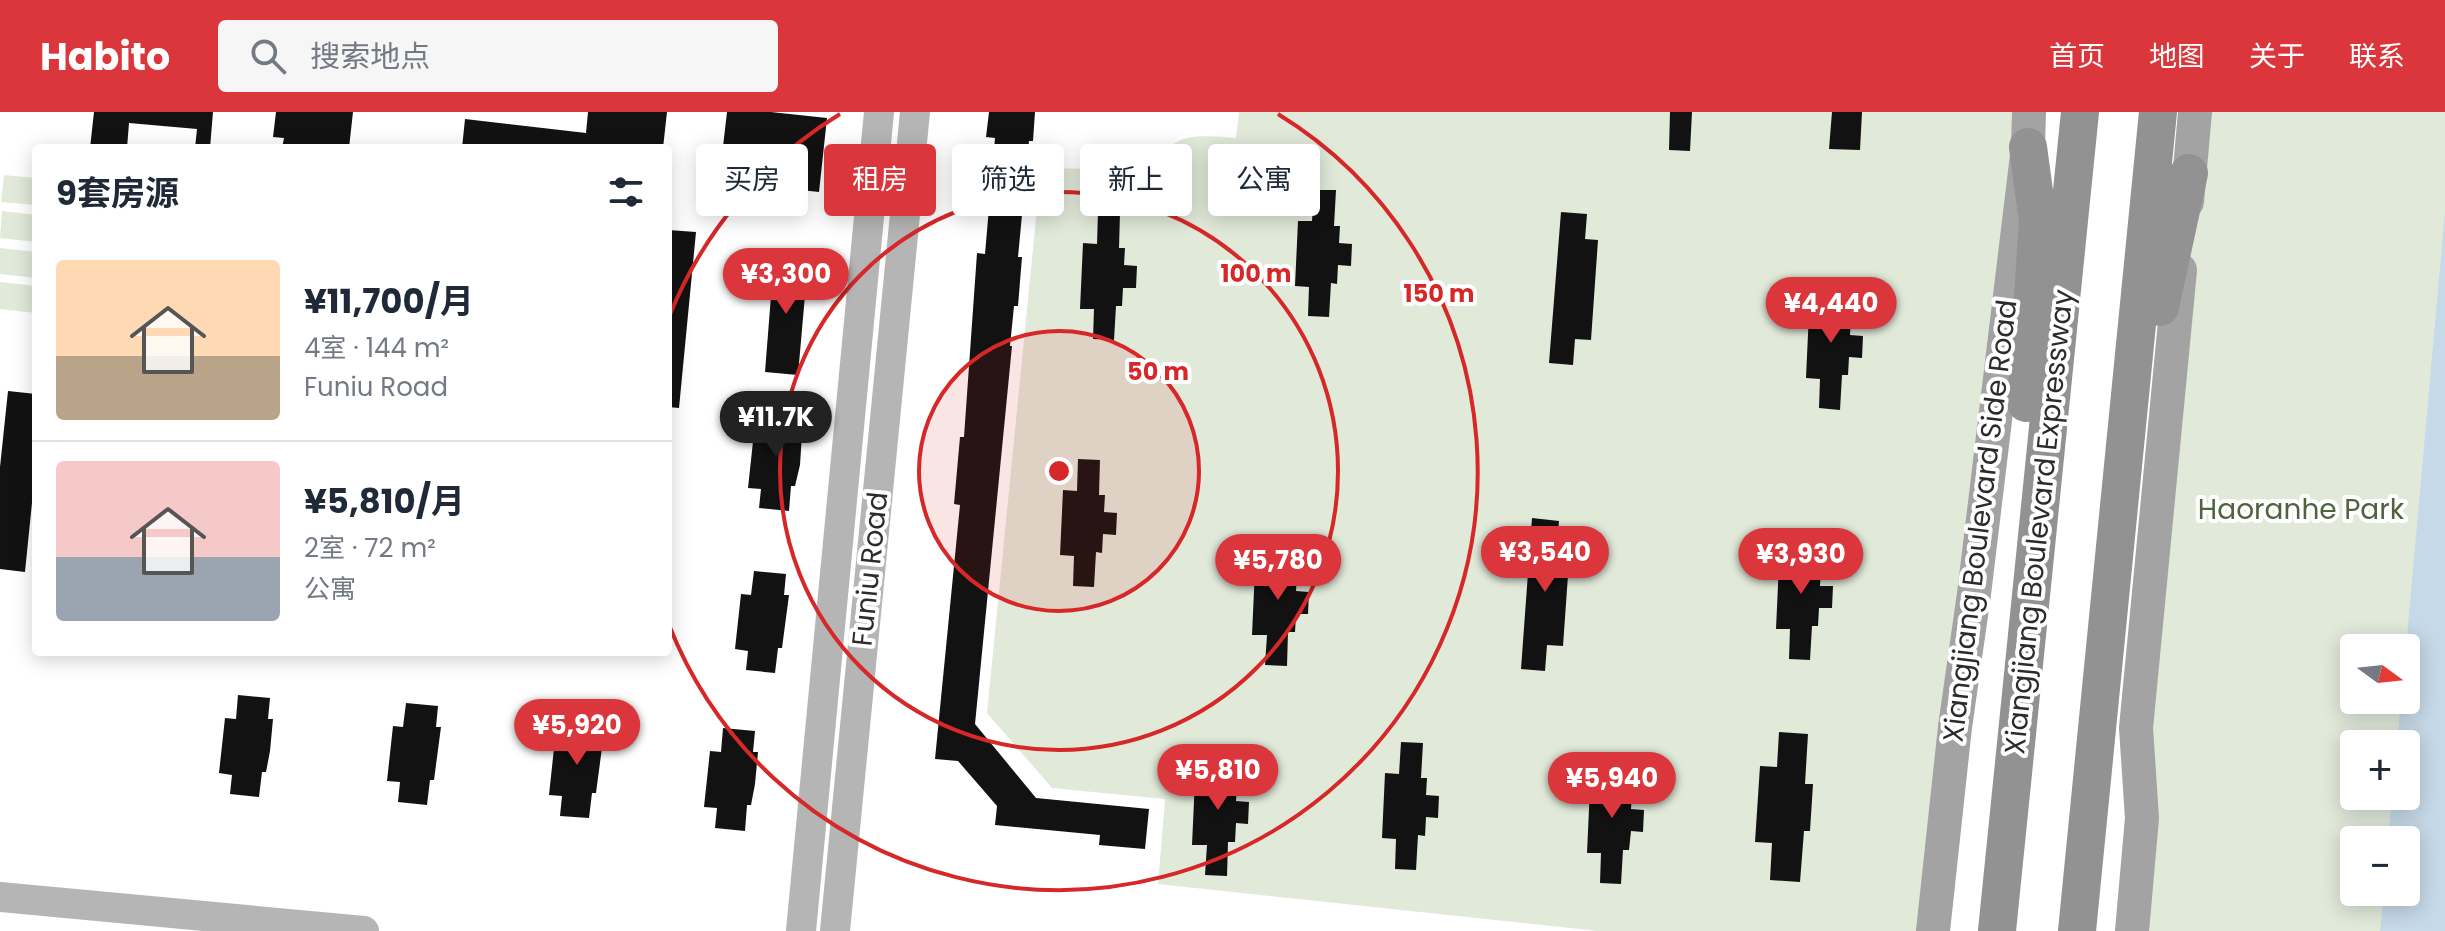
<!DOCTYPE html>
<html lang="zh">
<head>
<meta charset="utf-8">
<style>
  body { margin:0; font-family:Poppins,"Noto Sans SC",sans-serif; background:#f6f6f7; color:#1f2937; height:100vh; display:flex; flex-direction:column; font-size:30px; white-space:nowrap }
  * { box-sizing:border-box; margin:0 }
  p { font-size:26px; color:#747a83 }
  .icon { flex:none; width:44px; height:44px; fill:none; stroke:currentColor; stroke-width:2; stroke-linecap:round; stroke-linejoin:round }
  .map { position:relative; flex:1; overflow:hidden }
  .drawer { position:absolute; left:32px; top:32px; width:640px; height:512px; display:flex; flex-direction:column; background:#fff; border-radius:8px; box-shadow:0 4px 20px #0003 }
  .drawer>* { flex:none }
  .banner { position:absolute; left:696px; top:32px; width:760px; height:72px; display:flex; gap:16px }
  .needle { width:52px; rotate:105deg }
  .buttons { position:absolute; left:2340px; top:522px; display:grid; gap:16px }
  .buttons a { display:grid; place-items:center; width:80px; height:80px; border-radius:8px; background:#fff; box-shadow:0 4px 20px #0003; font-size:40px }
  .price { position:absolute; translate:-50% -68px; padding:0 18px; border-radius:28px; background:#da363b; color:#fff; font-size:26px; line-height:52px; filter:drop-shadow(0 2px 4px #0008) }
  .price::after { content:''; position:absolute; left:50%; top:48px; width:24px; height:18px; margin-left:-12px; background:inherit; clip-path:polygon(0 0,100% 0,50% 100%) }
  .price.current { background:#222; color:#fff }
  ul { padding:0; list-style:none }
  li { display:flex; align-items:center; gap:24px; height:200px; padding:0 24px }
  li+li { border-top:2px solid #e0e1e3 }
  li span { display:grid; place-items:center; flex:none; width:224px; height:160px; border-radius:8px; color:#555 }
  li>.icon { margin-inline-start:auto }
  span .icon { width:96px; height:96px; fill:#fffc; stroke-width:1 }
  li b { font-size:34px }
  h2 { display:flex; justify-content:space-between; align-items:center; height:96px; padding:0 24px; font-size:34px }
  .pill { padding:0 28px; border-radius:8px; background:#fff; box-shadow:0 4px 20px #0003; font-size:28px; line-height:72px }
  .pill.current { background:#da363b; color:#fff }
  header { display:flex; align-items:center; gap:48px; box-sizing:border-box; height:112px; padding:0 40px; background:#da363b; color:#fff }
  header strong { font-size:38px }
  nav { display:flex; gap:44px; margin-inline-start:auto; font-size:28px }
  .search { width:560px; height:72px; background:#f6f6f7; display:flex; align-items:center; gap:20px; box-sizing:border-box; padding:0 28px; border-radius:8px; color:#747a83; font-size:30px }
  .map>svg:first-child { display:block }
  .green { fill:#e1e9d9; fill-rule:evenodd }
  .water { fill:#c6d9e8 }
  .building { fill:#121212 }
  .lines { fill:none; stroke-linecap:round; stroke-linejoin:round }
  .secondary { stroke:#b5b5b5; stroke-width:30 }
  .primary { stroke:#a3a3a3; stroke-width:34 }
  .highway { stroke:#929292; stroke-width:38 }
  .ring { fill:none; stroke:#d62828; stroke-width:4 }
  .labels { text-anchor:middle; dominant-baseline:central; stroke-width:8; stroke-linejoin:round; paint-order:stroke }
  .park-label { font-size:28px; fill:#4d643c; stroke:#fff }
  .street-label { font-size:28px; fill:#2b2b2b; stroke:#fff }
  .centre { fill:#d62828; stroke:#fff; stroke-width:4 }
  .ring-label { font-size:24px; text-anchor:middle; font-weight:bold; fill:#d62828; stroke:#fff; stroke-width:8; stroke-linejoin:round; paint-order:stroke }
</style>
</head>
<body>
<header>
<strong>Habito</strong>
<div class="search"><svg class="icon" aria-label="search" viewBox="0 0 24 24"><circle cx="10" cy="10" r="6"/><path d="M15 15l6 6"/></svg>搜索地点</div>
<nav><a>首页</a><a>地图</a><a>关于</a><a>联系</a></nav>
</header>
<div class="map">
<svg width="2445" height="819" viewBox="0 0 2445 819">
  <rect width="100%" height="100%" fill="#fff"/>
  <path class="green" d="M1239 0H2029L1933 819H1598L1158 772 1165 687 1052 676 987 601 1041 56 1152 58C1172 19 1197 23 1236 26Z
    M2195 0H2445V819H2132ZM2354 536H2406V588H2354ZM2354 632H2406V684H2354ZM2354 728H2406V780H2354Z
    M4 63 36 66V93L1 90Z
    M2 99 36 103V130L0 126Z
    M0 136 36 140V166L0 162Z
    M0 170 36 174V201L0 197Z"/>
  <path class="water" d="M2445 100V819H2380L2384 780H2406V728H2388L2392 684H2406V632H2397L2401 588H2406V536Z"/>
  <path class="building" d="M94 0H213L210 36H195L197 17 129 11 127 36H90Z
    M276 0H353L349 36H282L284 26 273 25Z
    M588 0H667L663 36H462L465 7 586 21Z
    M727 0H771L827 6 819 80 719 69Z
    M989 0H1035L1033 29H1029L1018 145H1022L1018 194H1014L1010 234H1012L975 612 1036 686 1149 697 1145 737 1099 733 1100 723 995 713 997 694 958 649 935 647 960 393 954 392 960 325H964L977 141 985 142 995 26 986 25Z
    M1670 0H1692L1690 39 1669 38Z
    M1832 0H1862L1860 38 1829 37Z
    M1314 78H1336L1334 114H1340L1339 131 1352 132 1351 154 1338 153 1337 172 1331 171 1329 205 1308 204 1309 175 1295 174 1298 109H1312Z
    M1098 100 1120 101 1119 136H1125L1124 153 1137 154 1136 176H1123L1122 194H1116L1114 228 1093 227 1094 197H1080L1083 131 1097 132Z
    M1561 100 1587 102 1585 127 1598 128 1591 228 1575 227 1573 253 1549 251Z
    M668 118 696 120 679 296 668 295Z
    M774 146 808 149 798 263 765 260Z
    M1824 170 1847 171 1845 206H1851L1850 223 1863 224 1862 246 1849 245 1848 263H1842L1840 298 1819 296 1820 267 1806 266 1809 200 1823 201Z
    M8 279 36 282V351L25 460 0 457V355Z
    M767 297 800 300 798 321 802 322 800 353 795 374H791L789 399 759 396 761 377 748 376 754 320 765 321Z
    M1078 347 1100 348 1099 383H1105L1104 400 1117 401 1116 423 1103 422 1102 441 1096 440 1094 475 1073 474 1074 444 1060 443 1063 378 1077 379Z
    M1532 406 1559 409 1557 434 1570 435 1563 534 1547 533 1545 559 1521 557Z
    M1795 420 1817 421 1815 456H1821L1820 474H1833L1832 496H1819L1818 514H1812L1810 548 1789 547 1790 517H1776L1779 451 1793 452Z
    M1271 426 1293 427 1291 462H1297L1296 479 1309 480 1308 502H1296L1295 520H1288L1287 554 1265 553 1267 523H1252L1255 457 1269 458Z
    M754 459 786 462 784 483H789L782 536H778L775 561 746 558 748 539 735 537 741 482 751 483Z
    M238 583 270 586 268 607H273L270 639 266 660H262L259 685 230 682 232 663 219 661 225 606 236 607Z
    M406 591 438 594 436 615H441L434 668H430L427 693 398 690 400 670 387 669 393 614 403 615Z
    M568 604 600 607 598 628H603L596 681H592L589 706 560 704 562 684 549 683 555 627 566 628Z
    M723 616 755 619 753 640H758L755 672 751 693H747L745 719 715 716 717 696 704 695 710 639 721 640Z
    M1779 620 1808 622 1805 672H1813L1810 719H1804L1800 770 1770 768 1772 731 1755 730 1760 654 1777 655Z
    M1401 630 1423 631 1421 666H1427L1426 683 1439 684 1438 706 1426 705 1425 724 1418 723 1416 758 1395 757 1396 727 1382 726 1385 661 1399 662Z
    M1211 636 1233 637 1231 672H1237L1236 689 1249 690 1248 712 1236 711 1235 730H1228L1227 764 1205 763 1207 733H1192L1195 667 1209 668Z
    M1606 644 1628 645 1626 680H1632L1631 697 1644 698 1643 720 1631 719 1629 738H1623L1621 772 1600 771 1601 741H1587L1590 675 1604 676Z"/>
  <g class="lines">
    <path class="secondary" d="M0 785 364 819
      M801 819 879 0
      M835 819 915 0"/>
    <path class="primary" d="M2187 90 2195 0
      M1933 819 1955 615 1974 482 2028 35 2029 0
      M2132 819 2142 706 2136 616 2180 158"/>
    <path class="highway" d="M2160 195 2189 61
      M2026 291 2038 109 2028 35
      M1997 819 2080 0
      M2077 819 2158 0"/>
  </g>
  <circle cx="1059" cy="359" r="140" fill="#d62828" fill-opacity=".12"/>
  <g class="ring">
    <circle cx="1059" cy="359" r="140"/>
    <circle cx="1059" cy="359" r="279"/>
    <path d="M669 205A419 419 0 0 1 840 2M1278 2A419 419 0 1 1 669 513"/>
  </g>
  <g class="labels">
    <g class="park-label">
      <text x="2301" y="397">Haoranhe Park</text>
    </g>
    <g class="street-label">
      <text transform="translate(1980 409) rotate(-83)">Xiangjiang Boulevard Side Road</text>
      <text transform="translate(2039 410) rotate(-84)">Xiangjiang Boulevard Expressway</text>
      <text transform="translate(870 457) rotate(-84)">Funiu Road</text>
    </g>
  </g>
  <circle cx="1059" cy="359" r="12" class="centre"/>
  <g class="ring-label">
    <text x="1256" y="170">100 m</text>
    <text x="1439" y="190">150 m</text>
    <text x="1158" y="268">50 m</text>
  </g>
</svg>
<div class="buttons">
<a><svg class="needle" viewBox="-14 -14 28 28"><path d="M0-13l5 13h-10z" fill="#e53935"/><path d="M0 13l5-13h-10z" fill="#747a83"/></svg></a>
<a>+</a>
<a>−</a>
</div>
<b class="price" style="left:786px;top:204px">¥3,300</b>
<b class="price" style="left:1831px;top:233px">¥4,440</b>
<b class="price current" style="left:776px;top:347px">¥11.7K</b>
<b class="price" style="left:1545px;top:482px">¥3,540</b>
<b class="price" style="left:1801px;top:484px">¥3,930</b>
<b class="price" style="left:1278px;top:490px">¥5,780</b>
<b class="price" style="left:577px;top:655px">¥5,920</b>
<b class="price" style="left:1218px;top:700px">¥5,810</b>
<b class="price" style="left:1612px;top:708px">¥5,940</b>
<div class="banner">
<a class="pill">买房</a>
<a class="pill current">租房</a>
<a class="pill">筛选</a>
<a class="pill">新上</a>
<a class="pill">公寓</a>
</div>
<section class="drawer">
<h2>9套房源<svg class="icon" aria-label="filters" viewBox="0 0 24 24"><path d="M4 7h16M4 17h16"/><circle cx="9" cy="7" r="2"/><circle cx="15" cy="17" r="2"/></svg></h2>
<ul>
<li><span style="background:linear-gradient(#ffd9b3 60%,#b9a48a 0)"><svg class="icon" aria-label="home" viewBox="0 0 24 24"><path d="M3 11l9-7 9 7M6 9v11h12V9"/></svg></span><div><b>¥11,700/月</b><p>4室 · 144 m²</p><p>Funiu Road</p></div></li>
<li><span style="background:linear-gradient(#f6c9c9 60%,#9aa5b1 0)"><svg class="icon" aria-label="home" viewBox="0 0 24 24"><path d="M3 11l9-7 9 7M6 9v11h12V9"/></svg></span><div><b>¥5,810/月</b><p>2室 · 72 m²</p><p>公寓</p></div></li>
</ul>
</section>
</div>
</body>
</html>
